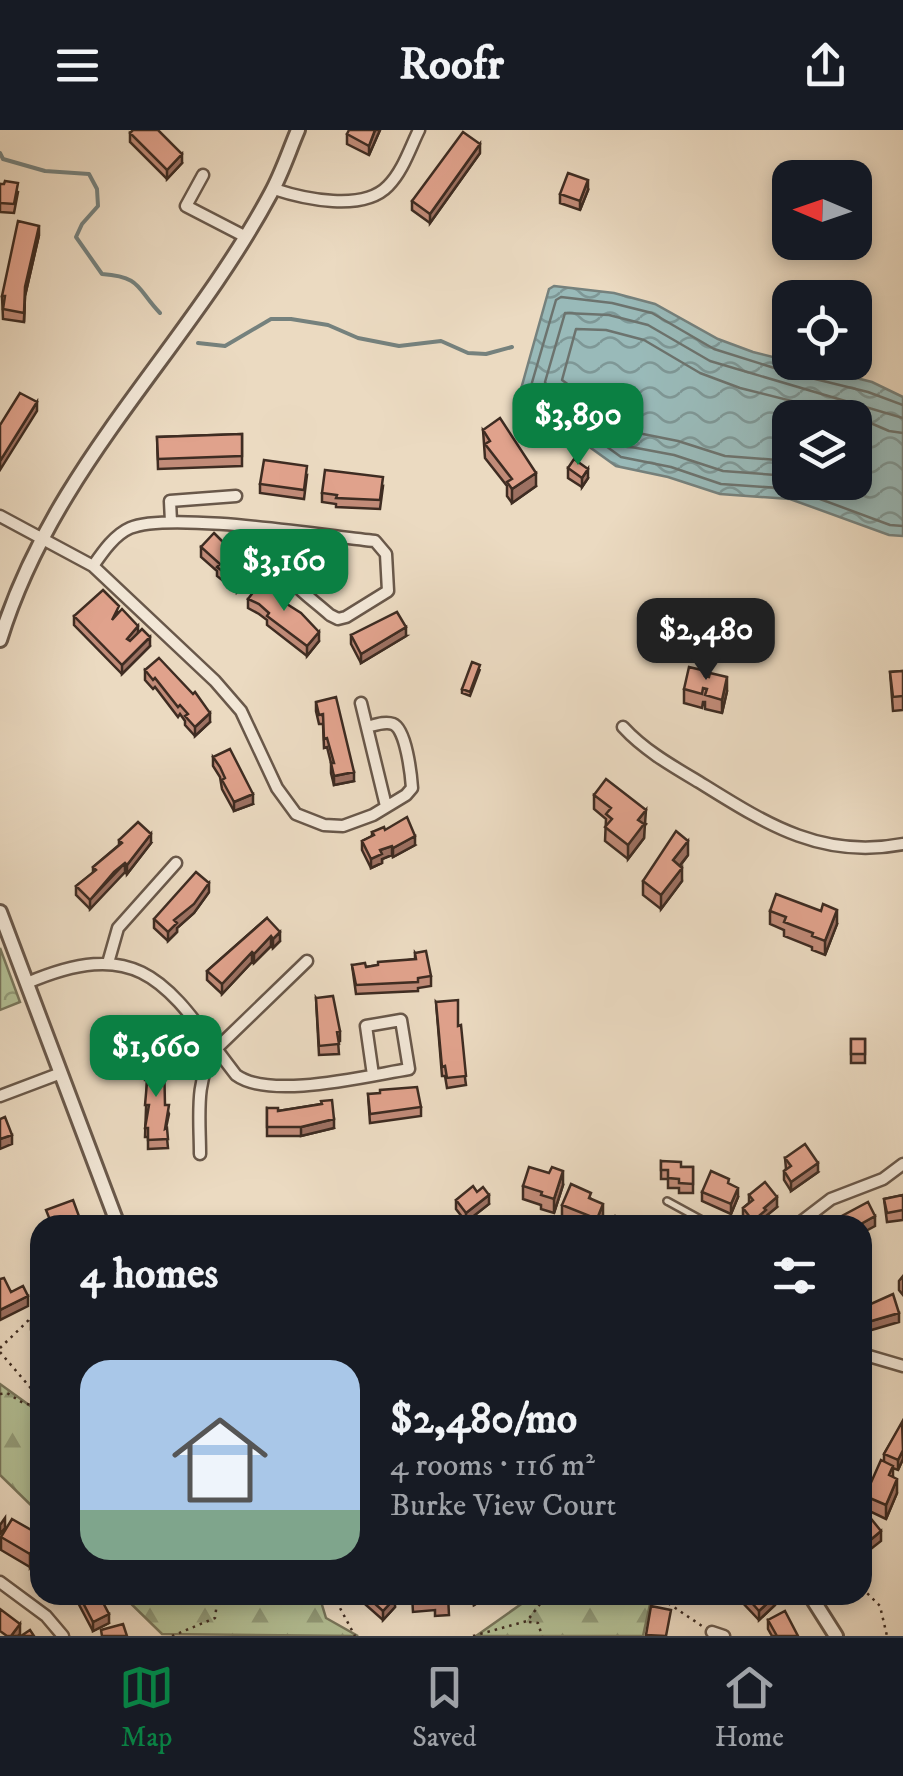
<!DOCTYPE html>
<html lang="en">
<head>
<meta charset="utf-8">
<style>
  body { margin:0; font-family:"IM FELL DW Pica",serif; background:#20242c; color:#f1f3f6; height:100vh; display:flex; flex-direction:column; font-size:38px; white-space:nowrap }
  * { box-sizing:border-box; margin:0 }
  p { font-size:32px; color:#9ea1a6 }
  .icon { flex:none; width:55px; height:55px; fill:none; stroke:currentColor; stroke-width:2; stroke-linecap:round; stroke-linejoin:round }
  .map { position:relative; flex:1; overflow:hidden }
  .drawer { position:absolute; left:30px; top:1085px; width:842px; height:390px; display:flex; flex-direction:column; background:#171b24; border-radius:30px; box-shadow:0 5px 15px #0003 }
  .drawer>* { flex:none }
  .needle { width:65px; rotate:272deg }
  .tools { position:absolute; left:772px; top:30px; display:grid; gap:20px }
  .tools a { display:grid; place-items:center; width:100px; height:100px; border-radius:20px; background:#171b24; box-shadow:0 5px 15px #0003; font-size:50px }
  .price { position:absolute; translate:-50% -85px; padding:0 22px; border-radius:20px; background:#0b8043; color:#fff; font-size:32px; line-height:65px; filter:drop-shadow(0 2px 5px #0008) }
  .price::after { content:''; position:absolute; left:50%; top:60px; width:30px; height:22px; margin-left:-15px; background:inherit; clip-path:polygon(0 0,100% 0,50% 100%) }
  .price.selected { background:#222; color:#fff }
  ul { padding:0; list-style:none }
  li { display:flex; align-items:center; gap:30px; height:250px; padding:0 50px }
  li span { display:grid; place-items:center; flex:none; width:280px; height:200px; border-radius:30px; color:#555 }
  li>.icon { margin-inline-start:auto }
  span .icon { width:120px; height:120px; fill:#fffc; stroke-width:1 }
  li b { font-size:42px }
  h2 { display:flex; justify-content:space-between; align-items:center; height:120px; padding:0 50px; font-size:42px }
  header { display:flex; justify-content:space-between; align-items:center; height:130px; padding:0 50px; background:#171b24; font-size:45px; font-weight:800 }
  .dock { display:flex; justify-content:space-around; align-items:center; height:140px; border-top:2px solid #363941; background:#171b24; font-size:28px; color:#9ea1a6 }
  .dock a { display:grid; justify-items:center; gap:5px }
  .dock .selected { color:#0b8043 }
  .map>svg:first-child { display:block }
  .forest { fill:url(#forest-firs); stroke:#78765c; stroke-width:2.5 }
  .park { fill:url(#park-crowns); stroke:#78765c; stroke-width:2.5 }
  .water { fill:url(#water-waves); stroke:#75817d; stroke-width:2.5; fill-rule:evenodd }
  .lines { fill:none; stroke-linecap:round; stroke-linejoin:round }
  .shore { stroke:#6c736e; stroke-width:2.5 }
  .stream { stroke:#75817d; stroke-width:4 }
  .service-casing { stroke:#69584a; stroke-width:10 }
  .minor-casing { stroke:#69584a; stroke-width:15 }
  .tertiary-casing { stroke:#69584a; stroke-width:18 }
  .path { stroke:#3e2c22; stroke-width:2.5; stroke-dasharray:2.5 5; stroke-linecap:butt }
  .service { stroke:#f2e7d7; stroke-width:5 }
  .minor { stroke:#f2e7d7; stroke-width:10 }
  .tertiary { stroke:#f2e7d7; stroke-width:12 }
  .wall { fill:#c18b78; stroke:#3e2c22; stroke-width:2.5 }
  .shaded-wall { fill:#9d7162; stroke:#3e2c22; stroke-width:2.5 }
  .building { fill:#e0a28c; stroke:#3e2c22; stroke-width:2.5 }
</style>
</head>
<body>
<header><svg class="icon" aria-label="menu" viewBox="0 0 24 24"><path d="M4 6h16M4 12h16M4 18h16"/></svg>Roofr<svg class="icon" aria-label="share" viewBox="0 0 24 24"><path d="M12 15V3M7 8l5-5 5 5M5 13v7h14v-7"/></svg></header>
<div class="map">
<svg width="903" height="1506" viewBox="0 0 903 1506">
  <defs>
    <pattern id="forest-firs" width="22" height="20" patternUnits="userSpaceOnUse" patternTransform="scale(2.5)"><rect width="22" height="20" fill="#b3c096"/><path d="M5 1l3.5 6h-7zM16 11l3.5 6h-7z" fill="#939c7a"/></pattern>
    <pattern id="park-crowns" width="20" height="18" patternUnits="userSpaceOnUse" patternTransform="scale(2.5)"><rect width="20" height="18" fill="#b3c096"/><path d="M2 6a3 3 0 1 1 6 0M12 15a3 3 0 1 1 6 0" fill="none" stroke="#939c7a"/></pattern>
    <pattern id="water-waves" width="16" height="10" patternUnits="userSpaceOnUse" patternTransform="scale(2.5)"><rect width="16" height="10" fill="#99bab9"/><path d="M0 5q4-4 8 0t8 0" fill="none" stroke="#7e9796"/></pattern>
  </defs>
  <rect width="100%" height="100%" fill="#ebdac1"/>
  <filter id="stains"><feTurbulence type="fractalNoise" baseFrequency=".002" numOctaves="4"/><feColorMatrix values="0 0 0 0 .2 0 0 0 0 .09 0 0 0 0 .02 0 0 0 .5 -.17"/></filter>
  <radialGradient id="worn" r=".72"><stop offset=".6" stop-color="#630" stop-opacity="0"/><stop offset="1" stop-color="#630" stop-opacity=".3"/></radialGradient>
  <path class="forest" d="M0 1254 40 1283V1384L0 1345Z
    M122 1465H319L326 1488 358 1506 162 1504Z
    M534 1465H652L643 1506H476Z"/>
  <path class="park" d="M0 818 20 872 0 880Z"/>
  <path class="water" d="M554 156 614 163 655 174 718 209 753 222 872 252 903 267V406L889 405 790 369 720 364 668 347 616 336 534 277 521 259 549 159ZM790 288H855V352H790Z"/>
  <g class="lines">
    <path class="shore" d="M903 275 868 262 807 247 797 240 784 241 714 219 652 183 612 173 561 167 556 170 531 256 541 269 621 327 671 337 721 354 793 359 890 395 903 396
      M790 331 725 326 678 311 633 302 562 250 576 199 606 200 644 210 700 243 740 258 859 288 889 301 903 303
      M790 346 723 341 674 325 626 316 549 260 545 252 565 183 609 185 648 195 710 231 903 288"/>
    <path class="stream" d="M0 23 3 29 45 41 89 44 97 59 98 76 82 94 76 107 102 144C142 147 136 158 160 183
      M198 213 225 216 271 189H291L328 195 358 208 399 216 441 211 468 223 486 224 512 217"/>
    <defs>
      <path id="service" d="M667 1071 711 1095"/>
      <path id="minor" d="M203 45 186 76 246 107
        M274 59C304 69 363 82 388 56 403 41 410 18 419 0
        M0 386 93 436 215 551 241 581 277 658 296 684 324 695 343 696 373 685 406 665 412 658C411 644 406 599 393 594 385 591 375 595 367 597
        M171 392 170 371 236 366
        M93 436C102 423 114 405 130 398 170 381 325 406 375 411L386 424 388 461 346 487 338 489 330 485C302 460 269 442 271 401
        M361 573 386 676
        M623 597C644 620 672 636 699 652 765 693 821 730 903 714
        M108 833 118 798 176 733
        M27 853C146 802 170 860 236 945 270 970 366 946 409 939L401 890 366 896 373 945
        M0 966 61 943
        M200 1024C200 988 194 949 216 919L307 831
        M797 1095 831 1069 883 1049 903 1034
        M862 1224 903 1236
        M0 1452 46 1486 63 1506
        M712 1502 724 1506"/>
      <path id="tertiary" d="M0 510C54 335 187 220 271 63 282 43 289 21 298 0
        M0 782 118 1095
        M810 1465 836 1506"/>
    </defs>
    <use href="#service" class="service-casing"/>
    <use href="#minor" class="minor-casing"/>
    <use href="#tertiary" class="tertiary-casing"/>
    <path class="path" d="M0 1218 40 1179
      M0 1222 40 1269
      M0 1264 7 1263 23 1273 40 1277
      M862 1458 880 1476 887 1506
      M333 1465 355 1506
      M656 1465 702 1496
      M529 1492 538 1493 542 1506
      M172 1506 215 1488 218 1465
      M473 1506 527 1491 547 1465"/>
    <use href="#service" class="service"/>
    <use href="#minor" class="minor"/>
    <use href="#tertiary" class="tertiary"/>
  </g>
  <path class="wall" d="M380 0 369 25 347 14V4Z
    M130 3 182 33 167 49 130 12Z
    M480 23 430 93 412 80V71Z
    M0 54 18 62 14 83 0 82Z
    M588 60 580 80 560 73V64Z
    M39 105 25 166 24 192 3 189 2 166Z
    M483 300 536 356 512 373 507 366V356L485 328Z
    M242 304V336L158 339 157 307Z
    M568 338 588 348 582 357 568 348Z
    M307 345 304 369 260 363V354Z
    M383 356 380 379 336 377V374L322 372V363Z
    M201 417 251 446 237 462 217 446V441L201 427Z
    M248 469 282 471 319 511 307 526 267 495V490L259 484 248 478Z
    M119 482 150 516 122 544 74 495V486Z
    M351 505 406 506 361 533 351 514Z
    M480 539 470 566 462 563V559Z
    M145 540 210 592 195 606 185 595V591L180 584 178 587 155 557 153 559 145 550Z
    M903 541V580L893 581 890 542Z
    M706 546 727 561 722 583 705 579V572H703L702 578 684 573V559Z
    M316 572 354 651 334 655 331 643V633L327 617 324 618 323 594H319L316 581Z
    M213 627 253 674 234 681 222 659 220 647 213 636Z
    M594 665 646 694 644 696V708L628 729 605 711 606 689 594 679Z
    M385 700 415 715 393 727 392 725 382 729V733L371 738 362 720V711L372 706V702Z
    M119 710 151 713 127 744 125 742 114 752 90 779 76 765V756L93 743V737L119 715Z
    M688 725 680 736 682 751 661 779 643 765V751Z
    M209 762 194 783 177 798V802L168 811 154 798V789Z
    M770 781 837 794 825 825 812 820V817L784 806V800L770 794Z
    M267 788 280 811 273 818 271 816 254 833 252 832 222 864 207 850V841Z
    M415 823 431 846V856L418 858V861L356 864 352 835 366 837 415 829Z
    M316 868 340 901V911H338L339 924 319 925Z
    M436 872 458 896 466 955 447 958 445 946H442Z
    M851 909H865V933H851Z
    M145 928 169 984 166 998 168 1018 148 1019V1007H145L147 950H145Z
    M368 964 421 977V986L370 993Z
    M322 974 334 998 301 1006H267V978L278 981Z
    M785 1028 818 1042 791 1061 784 1050V1041L786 1039Z
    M661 1031 681 1037H693V1063H679V1058H668V1049H661Z
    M563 1055 554 1083 541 1079V1075L523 1069V1056Z
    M477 1062 489 1074 466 1092 456 1079V1070Z
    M702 1062 738 1067 731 1084 702 1071Z
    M749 1065 777 1077 766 1086V1090L760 1095H749L743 1088V1078L749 1073Z
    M903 1065V1090L887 1092 884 1069Z
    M591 1069 603 1088 600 1095H578L562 1088V1075Z
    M903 1146V1165L899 1160V1151Z
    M40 1187V1220L31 1200V1191Z
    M903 1292V1329L898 1340 893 1338V1347L897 1363 886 1389 865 1379V1366L884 1332V1324Z
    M40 1405V1421L30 1437 1 1420V1407Z
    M76 1465H99L109 1493 93 1501 76 1469Z
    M358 1465H392L395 1477 383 1490 358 1468Z
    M412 1465H448L449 1485 435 1486V1480L413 1482Z
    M467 1465H490L474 1475Z
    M740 1465H774L775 1475 759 1490 740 1470Z
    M768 1490 798 1506H772L768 1499Z"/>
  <path class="shaded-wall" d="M375 0H380L369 25V16Z
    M480 14V23L430 93V84Z
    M182 24V33L167 49V40Z
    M588 50V60L580 80V71Z
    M863 77V91L855 104V90Z
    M39 96V105L25 166 24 192 25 157Z
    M37 272V281L0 340V331Z
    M588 339V348L582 357V348Z
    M536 343V356L512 373V359Z
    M251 436V446L237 462V452Z
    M138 496V505L127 518V509Z
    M406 497V506L361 533V524Z
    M319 502V511L307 526V516Z
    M150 507V516L122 544V535Z
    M727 547V561L722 583V570Z
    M210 583V592L195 606V597Z
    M354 642V651L334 655V646Z
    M253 664V674L234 681V672Z
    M646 680 644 708 628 729V715L638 690Z
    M151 704V713L127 744V735Z
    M415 706V715L393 727V718Z
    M688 711V725L673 744V730Z
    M392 716V725L382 729V733L371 738V729L380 720Z
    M125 733V742L90 779V770Z
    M682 738V751L661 779V765Z
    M209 753V762L194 783 177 798V802L168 811V802L174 790Z
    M837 780V794L825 825V811Z
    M280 802V811L273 818V809Z
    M271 806V816L254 833V824Z
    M252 822V832L222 864V854Z
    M334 989V998L301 1006V997Z
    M12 1005V1014L0 1019V1009Z
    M818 1033V1042L791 1061V1052Z
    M563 1041V1055L554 1083V1069Z
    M738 1058V1067L731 1084V1074Z
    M489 1065V1074L466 1092V1083Z
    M777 1067V1077L766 1086V1090L760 1095H753V1091L764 1078Z
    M603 1074V1088L600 1095H597V1089Z
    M875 1086V1096L862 1103V1095H859Z
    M80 1089V1095H65Z
    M28 1166V1176L0 1190V1180Z
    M899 1183V1192L868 1201V1192Z
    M903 1320V1329L898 1340V1330Z
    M897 1349V1363L886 1389V1375Z
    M5 1388V1398L0 1404V1395Z
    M881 1401V1411L862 1426V1417Z
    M40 1407V1421L30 1437V1424Z
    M476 1465H490L474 1475V1466Z
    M775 1466V1475L759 1490V1481Z
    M395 1468V1477L383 1490V1481Z
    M109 1484V1493L93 1501V1492Z
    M20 1494V1504L18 1506H11Z"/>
  <path class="building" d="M133 0H158L182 24 167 40 130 3Z
    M349 0H375L369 16 347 4Z
    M463 2 480 14 430 84 412 71Z
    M568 43 588 50 580 71 560 64Z
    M5 51 18 53 14 74 0 73V54H4Z
    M855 73 863 77 855 90Z
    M18 91 39 96 25 157 24 183 3 179 5 166H2Z
    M20 263 37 272 0 331V295Z
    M500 288 536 343 512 359 507 352 512 349 485 314 490 311 483 300Z
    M242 304V326L158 329 157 307Z
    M574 329 588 339 582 348 568 338Z
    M264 330 307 336 304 360 260 354Z
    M325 340 383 347 380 370 336 368 337 365 322 363Z
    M214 403 232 421 230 422 238 430 241 427 251 436 237 452 217 437 220 434 201 417Z
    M260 453 271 461 273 458 282 466 279 469 301 483 319 502 307 516 267 486 269 483 259 474 248 469Z
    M103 460 119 476 112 490 122 479 138 496 127 509 130 511 142 499 150 507 122 535 74 486Z
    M397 482 406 497 361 524 351 505Z
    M159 528 193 564 195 562 210 583 195 597 185 586 188 584 180 575 178 577 155 548 153 550 145 540Z
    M472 532 480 535 470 562 462 559Z
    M689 537 706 541 705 546 709 547 710 543 727 547 722 570 705 565 707 559 703 558 702 564 684 559Z
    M903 541V566L893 567 890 542Z
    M336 567 354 642 334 646 331 633H334L327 608 324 609 323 584 319 585 316 572Z
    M230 619 253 664 234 672 222 650 225 648 220 637 213 627Z
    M606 649 646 680 638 690 644 694 628 715 605 697 612 689 606 684 611 678 594 665Z
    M407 687 415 706 393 718 392 716 380 720 382 724 371 729 362 711 374 705 372 702 384 697 385 700Z
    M138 692 151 704 127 735 125 733 114 742 90 770 76 756 96 740 93 737 122 713 119 710Z
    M676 701 688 711 673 730 682 738 661 765 643 751Z
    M196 742 209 753 194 774 174 790 177 793 168 802 154 789Z
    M776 764 821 781 823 774 837 780 825 811 812 806 813 803 784 792 786 787 770 781Z
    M267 788 280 802 273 809 271 806 254 824 252 822 222 854 207 841Z
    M426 821 431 846 418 848V852L356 855 352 835 365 833 366 837 378 835V832L416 829 415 823Z
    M333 866 340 901 337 902 339 914 319 916 316 868Z
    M458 870V896L461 895 466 946 447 948 445 936 442 937 436 872Z
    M851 909H865V924H851Z
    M145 928 164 929 165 975H169L165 999 167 998 168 1009 148 1010V998H145L149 975H145L148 941H145Z
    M417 957 421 977 370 984 368 964 380 963V960Z
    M332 970 334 989 301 997H267V978H278V981L322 974 321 971Z
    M5 987 12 1005 0 1009V989Z
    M805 1014 818 1033 791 1052 784 1041 791 1036 785 1028Z
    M661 1031 681 1032V1037H693V1054L679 1053V1049L668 1048V1040H661Z
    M529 1037 549 1043 552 1037 563 1041 554 1069 541 1065 542 1062 523 1056Z
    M711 1041 729 1049 728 1053 738 1058 731 1074 702 1062Z
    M765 1052 777 1067 764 1078 766 1080 753 1091 743 1078 753 1070 749 1065Z
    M571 1054 591 1063 589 1068 603 1074 597 1089 562 1075Z
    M473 1056 477 1062 483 1057 489 1065 466 1083 456 1070Z
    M903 1065V1080L887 1083 884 1069Z
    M73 1070 80 1089 65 1095H52L46 1080Z
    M868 1072 875 1086 859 1095H841L838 1088Z
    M615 1086 624 1095H607Z
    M4 1148 11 1162 23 1156 28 1166 0 1180V1149Z
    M893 1164 899 1183 868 1192 864 1177Z
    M40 1187V1211L31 1191Z
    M902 1292 903 1320 898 1330 884 1324Z
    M881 1330 893 1336 889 1345 897 1349 886 1375 865 1366Z
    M868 1385 881 1401 862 1417V1390Z
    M12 1389 40 1405 30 1424 1 1407Z
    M79 1465H99L109 1484 93 1492Z
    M365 1465H392L395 1468 383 1481Z
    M413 1465H448L449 1472H435V1467L413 1468Z
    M745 1465H774L775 1466 759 1481Z
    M651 1476 671 1480 666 1506 646 1505Z
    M0 1479 20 1494 11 1506H7L0 1501Z
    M785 1481 798 1506H777L768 1490Z
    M123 1494 127 1506H102L101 1500Z
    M30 1500 34 1506H21Z"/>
  <rect width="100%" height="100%" filter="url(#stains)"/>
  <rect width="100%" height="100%" fill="url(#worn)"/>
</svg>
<div class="tools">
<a><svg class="needle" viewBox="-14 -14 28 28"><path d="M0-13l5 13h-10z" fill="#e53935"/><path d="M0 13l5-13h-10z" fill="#9ea1a6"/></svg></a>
<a><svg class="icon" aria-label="locate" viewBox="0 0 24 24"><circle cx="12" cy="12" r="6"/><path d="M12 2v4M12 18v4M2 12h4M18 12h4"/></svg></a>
<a><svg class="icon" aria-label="layers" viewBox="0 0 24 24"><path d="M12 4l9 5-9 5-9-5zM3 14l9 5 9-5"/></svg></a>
</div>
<b class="price" style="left:578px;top:338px">$3,890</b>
<b class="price" style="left:284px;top:484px">$3,160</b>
<b class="price selected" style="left:706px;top:553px">$2,480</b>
<b class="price" style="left:156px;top:970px">$1,660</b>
<section class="drawer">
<h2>4 homes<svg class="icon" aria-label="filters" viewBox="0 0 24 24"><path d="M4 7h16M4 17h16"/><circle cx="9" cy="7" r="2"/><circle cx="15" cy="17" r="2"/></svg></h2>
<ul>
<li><span style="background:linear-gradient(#a9c7e8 75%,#7fa58c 0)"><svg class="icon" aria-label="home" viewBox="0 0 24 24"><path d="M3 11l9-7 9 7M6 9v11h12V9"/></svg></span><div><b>$2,480/mo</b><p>4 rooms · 116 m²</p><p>Burke View Court</p></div></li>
</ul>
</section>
</div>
<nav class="dock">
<a class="selected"><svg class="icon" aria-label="map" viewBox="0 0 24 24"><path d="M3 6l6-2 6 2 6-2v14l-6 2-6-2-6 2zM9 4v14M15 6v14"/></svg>Map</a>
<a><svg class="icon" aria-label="saved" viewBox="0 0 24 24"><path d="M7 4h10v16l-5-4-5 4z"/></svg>Saved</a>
<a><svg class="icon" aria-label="home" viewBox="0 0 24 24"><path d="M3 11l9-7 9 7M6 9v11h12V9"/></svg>Home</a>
</nav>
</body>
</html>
